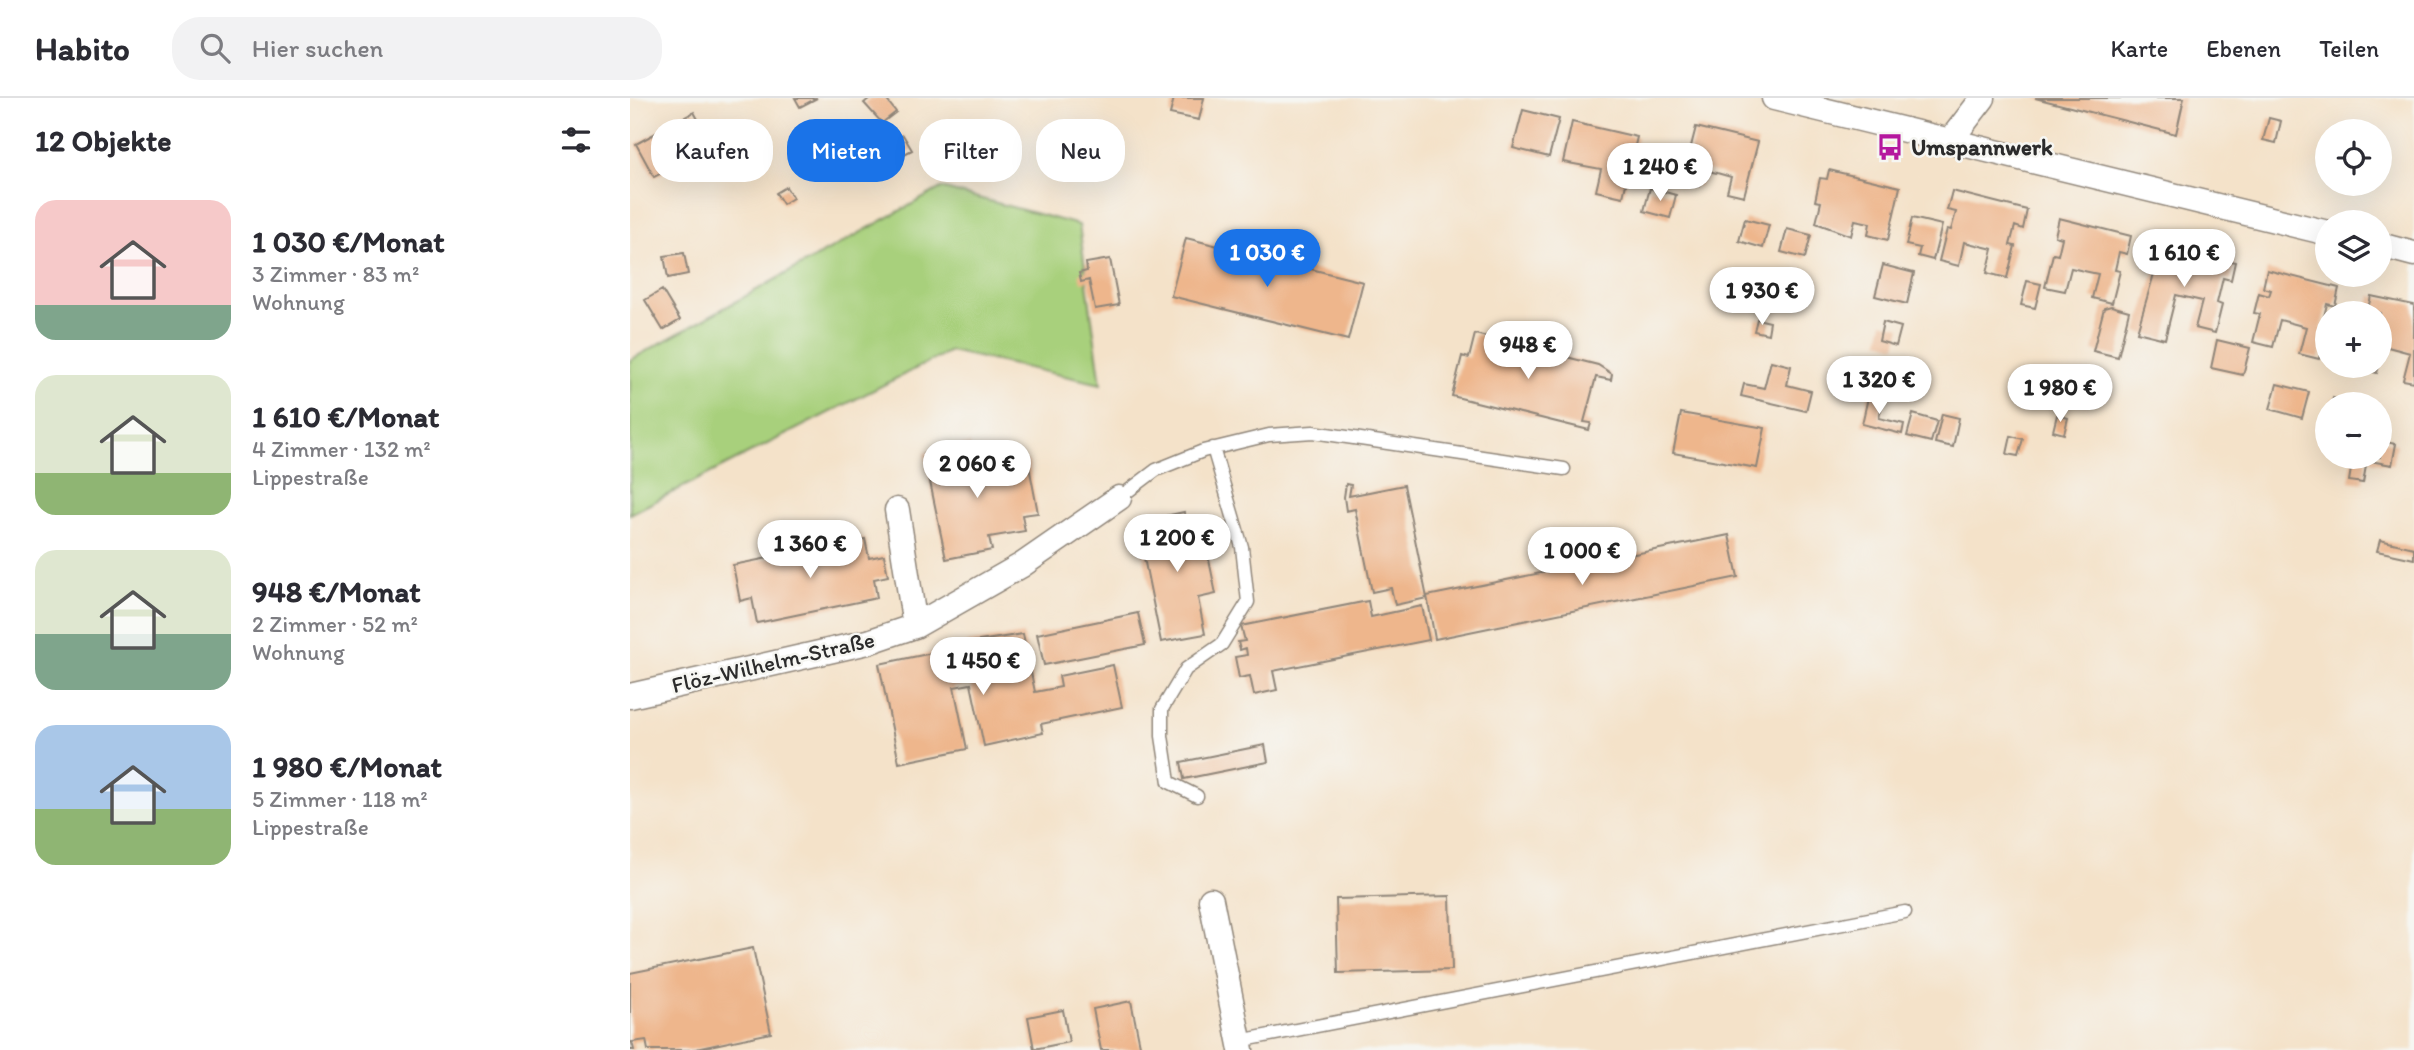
<!DOCTYPE html>
<html lang="de">
<head>
<meta charset="utf-8">
<style>
  body { margin:0; font-family:Itim,sans-serif; background:#f2f2f3; color:#2b2b33; height:100vh; display:flex; flex-direction:column; font-size:26px; white-space:nowrap }
  * { box-sizing:border-box; margin:0 }
  p { font-size:23px; color:#7c7c81 }
  .icon { flex:none; width:38px; height:38px; fill:none; stroke:currentColor; stroke-width:2; stroke-linecap:round; stroke-linejoin:round }
  .map { position:relative; flex:1; overflow:hidden }
  .drawer { display:flex; flex-direction:column; background:#fff; width:630px }
  .drawer>* { flex:none }
  .hud { position:absolute; left:21px; top:21px; width:665px; height:63px; display:flex; gap:14px }
  .controls { position:absolute; left:1685px; top:21px; display:grid; gap:14px }
  .controls a { display:grid; place-items:center; width:77px; height:77px; border-radius:50%; background:#fff; box-shadow:0 7px 28px #0002; font-size:35px }
  .price { position:absolute; translate:-50% -60px; padding:0 16px; border-radius:24px; background:#fff; color:#222; font-size:23px; line-height:46px; filter:drop-shadow(0 2px 4px #0008) }
  .price::after { content:''; position:absolute; left:50%; top:42px; width:21px; height:16px; margin-left:-10px; background:inherit; clip-path:polygon(0 0,100% 0,50% 100%) }
  .price.current { background:#1a73e8; color:#fff }
  ul { padding:0; list-style:none }
  li { display:flex; align-items:center; gap:21px; height:175px; padding:0 35px }
  li span { display:grid; place-items:center; flex:none; width:196px; height:140px; border-radius:21px; color:#555 }
  li>.icon { margin-inline-start:auto }
  span .icon { width:84px; height:84px; fill:#fffc; stroke-width:1 }
  li b { font-size:30px }
  h2 { display:flex; justify-content:space-between; align-items:center; height:84px; padding:0 35px; font-size:30px }
  .chip { padding:0 24px; border-radius:28px; background:#fff; box-shadow:0 7px 28px #0002; font-size:24px; line-height:63px }
  .chip.current { background:#1a73e8; color:#fff }
  header { display:flex; align-items:center; gap:42px; box-sizing:border-box; height:98px; padding:0 35px; background:#fff; border-bottom:2px solid #e1e1e2 }
  header strong { font-size:33px }
  nav { display:flex; gap:38px; margin-inline-start:auto; font-size:24px }
  .search { width:490px; height:63px; background:#f2f2f3; display:flex; align-items:center; gap:18px; box-sizing:border-box; padding:0 24px; border-radius:28px; color:#7c7c81; font-size:26px }
  main { display:flex; flex:1; min-height:0 }
  .map>svg:first-child { display:block }
  .green { fill:#a8d07c; stroke:#6a7e54; stroke-width:2 }
  .building { fill:#eeb68c }
  .lines { fill:none; stroke-linecap:round; stroke-linejoin:round }
  .lane-casing { stroke:#90867a; stroke-width:15 }
  .street-casing { stroke:#90867a; stroke-width:27 }
  .lane { stroke:#fff; stroke-width:12 }
  .street { stroke:#fff; stroke-width:24 }
  .labels { text-anchor:middle; dominant-baseline:central; stroke-width:5; stroke-linejoin:round; paint-order:stroke }
  .poi-label { font-size:23px; font-weight:bold; fill:#2b2b2b; stroke:#f6f6f2; text-anchor:start }
  .street-label { font-size:23px; fill:#2b2b2b; stroke:#f6f6f2 }
</style>
</head>
<body>
<header>
<strong>Habito</strong>
<div class="search"><svg class="icon" aria-label="search" viewBox="0 0 24 24"><circle cx="10" cy="10" r="6"/><path d="M15 15l6 6"/></svg>Hier suchen</div>
<nav><a>Karte</a><a>Ebenen</a><a>Teilen</a></nav>
</header>
<main>
<section class="drawer">
<h2>12 Objekte<svg class="icon" aria-label="filters" viewBox="0 0 24 24"><path d="M4 7h16M4 17h16"/><circle cx="9" cy="7" r="2"/><circle cx="15" cy="17" r="2"/></svg></h2>
<ul>
<li><span style="background:linear-gradient(#f6c9c9 75%,#7fa58c 0)"><svg class="icon" aria-label="home" viewBox="0 0 24 24"><path d="M3 11l9-7 9 7M6 9v11h12V9"/></svg></span><div><b>1 030 €/Monat</b><p>3 Zimmer · 83 m²</p><p>Wohnung</p></div></li>
<li><span style="background:linear-gradient(#dfe7d0 70%,#8fb573 0)"><svg class="icon" aria-label="home" viewBox="0 0 24 24"><path d="M3 11l9-7 9 7M6 9v11h12V9"/></svg></span><div><b>1 610 €/Monat</b><p>4 Zimmer · 132 m²</p><p>Lippestraße</p></div></li>
<li><span style="background:linear-gradient(#dfe7d0 60%,#7fa58c 0)"><svg class="icon" aria-label="home" viewBox="0 0 24 24"><path d="M3 11l9-7 9 7M6 9v11h12V9"/></svg></span><div><b>948 €/Monat</b><p>2 Zimmer · 52 m²</p><p>Wohnung</p></div></li>
<li><span style="background:linear-gradient(#a9c7e8 60%,#8fb573 0)"><svg class="icon" aria-label="home" viewBox="0 0 24 24"><path d="M3 11l9-7 9 7M6 9v11h12V9"/></svg></span><div><b>1 980 €/Monat</b><p>5 Zimmer · 118 m²</p><p>Lippestraße</p></div></li>
</ul>
</section>
<div class="map">
<svg width="1784" height="952" viewBox="0 0 1784 952">
  <rect width="100%" height="100%" fill="#f6f6f2"/>
  <filter id="ink" filterUnits="userSpaceOnUse"><feTurbulence type="fractalNoise" baseFrequency=".0143" numOctaves="2"/><feDisplacementMap in="SourceGraphic" scale="14" xChannelSelector="R" yChannelSelector="G"/><feConvolveMatrix kernelMatrix="1 2 1 2 8 2 1 2 1" color-interpolation-filters="sRGB"/></filter>
  <filter id="wash" filterUnits="userSpaceOnUse"><feTurbulence type="fractalNoise" baseFrequency=".00686" numOctaves="4" result="noise"/><feDisplacementMap in="SourceGraphic" scale="28" xChannelSelector="R" yChannelSelector="G"/><feGaussianBlur stdDeviation="1.57" result="paint"/><feColorMatrix in="noise" values="0 0 0 0 0 0 0 0 0 0 0 0 0 0 0 0 0 1.4 0 .05"/><feComposite in="paint" operator="in"/></filter>
  <g filter="url(#wash)">
    <rect width="100%" height="100%" fill="#f4e2c9"/>
    <path class="green" d="M311 90 449 127 471 286 320 253 0 416V262Z"/>
    <g id="blocks">
      <path class="building" d="M165 0H187L170 9Z
        M240 0H255L266 14 252 25 234 5Z
        M544 0H574L569 22 540 16Z
        M1405 0H1554L1546 36Z
        M893 12 929 21 919 59 883 50Z
        M64 14 87 56 58 72 53 64 24 79 6 46Z
        M1639 20 1651 23 1646 45 1633 42Z
        M942 24 1007 39 993 99 966 93 971 71 933 64Z
        M1066 29 1128 44 1114 98 1097 94 1101 79 1087 75 1073 72 1069 88 1052 83Z
        M273 37 282 52 261 63 253 47Z
        M338 45 346 57 327 70 319 57Z
        M1199 72 1270 89 1258 142 1238 137 1240 125 1225 122 1221 138 1186 125 1191 104 1185 103 1190 80 1197 81Z
        M156 89 163 100 153 106 146 95Z
        M1020 90 1046 97 1040 120 1014 113Z
        M1322 93 1397 112 1393 131 1385 128 1380 147 1385 148 1377 180 1357 175 1363 151 1334 144 1329 168 1309 163 1317 131 1321 132 1326 114 1317 112Z
        M1282 120 1312 127 1303 162 1288 158 1290 150 1276 147Z
        M1429 120 1501 138 1497 156 1489 154 1485 172 1490 173 1482 205 1462 200 1468 176 1454 173 1441 170 1435 193 1415 189 1423 156 1428 157 1432 140 1425 138Z
        M1115 121 1139 127 1133 150 1109 143Z
        M1157 131 1181 137 1175 160 1151 154Z
        M556 140 733 184 718 242 541 198Z
        M1533 145 1605 164 1601 182 1593 180 1587 205 1592 207 1585 235 1565 230 1572 203 1546 197 1535 241 1507 234Z
        M54 155 58 176 38 180 34 158Z
        M480 161 489 207 465 211 459 182 451 184 449 175 457 173 456 165Z
        M1253 167 1284 175 1277 206 1245 198Z
        M1637 172 1709 190 1705 208 1697 206 1691 231 1696 232 1689 261 1669 256 1676 229 1650 222 1643 249 1623 244 1630 216 1624 215 1629 195 1639 198 1641 192 1633 190Z
        M1397 183 1411 186 1405 210 1391 207Z
        M32 192 50 222 33 232 15 202Z
        M1741 198 1784 207V284L1773 282 1780 255 1754 248 1750 259V215H1737Z
        M1481 208 1499 213 1488 259 1463 253 1474 210Z
        M1127 221 1140 224 1138 236 1124 233Z
        M1253 224 1271 229 1266 248 1249 243Z
        M845 236 968 267 982 276 981 282 966 279 954 324 961 325 959 332 822 298 832 258 839 260Z
        M1587 242 1620 250 1613 277 1581 270Z
        M1141 263 1161 268 1157 287 1181 293 1176 313 1111 298 1114 286 1134 290Z
        M1728 268H1749L1747 275 1727 270Z
        M1647 286 1679 294 1672 320 1640 311Z
        M1239 295 1254 299 1249 320 1274 326 1272 336 1232 326Z
        M1703 300 1713 303 1712 306H1701Z
        M1051 315 1135 330 1127 370 1043 355Z
        M1283 316 1307 323 1301 344 1277 338Z
        M1312 316 1329 320 1323 349 1305 345Z
        M1427 317 1438 320 1434 336 1423 333Z
        M1381 338 1393 341 1388 358 1377 356Z
        M1750 343 1766 346 1762 367 1740 363 1741 359H1750Z
        M340 345 346 373 398 363 408 415 392 417 395 433 359 439 362 452 316 461 294 355Z
        M1723 359 1737 362 1733 385 1719 383Z
        M716 386 721 387 719 398 774 387 797 500 765 507 761 490 742 494 725 411 716 413 714 399Z
        M554 414 557 426 571 423 586 496 568 500 575 536 531 544 509 435 515 434 512 423Z
        M1099 437 1108 479 805 541 797 498Z
        M235 441 239 460 254 457 258 478 244 481 247 500 127 525 122 500 110 503 103 467Z
        M1750 442 1784 450V461L1747 453Z
        M738 503 741 519 792 508 799 542 643 573 647 592 624 597 620 578 609 580 605 559 617 557 616 550 610 552 608 544 615 543 611 528Z
        M508 515 515 547 414 567 407 536Z
        M393 536 405 594 431 589 429 578 483 567 492 609 411 626 413 635 354 648 341 586 324 589 337 651 269 665 249 566 317 552 318 557 334 554 333 549 337 545Z
        M635 647 638 664 554 681 551 664Z
        M820 798 822 872 708 875 706 801Z
        M123 850 141 935 61 952H18L16 942 2 944 4 952H0V875Z
        M501 903 511 952H471L463 911Z
        M433 912 439 944 404 951 398 919Z"/>
    </g>
  </g>
  <g filter="url(#ink)">
    <use href="#blocks" fill-opacity="0" stroke="#90867a" stroke-width="2"/>
    <g class="lines">
      <defs>
        <path id="lane" d="M489 400 526 372 573 353 639 337 683 334 934 371
          M567 698 539 684 532 638V611L556 571 592 546 618 504 612 449 583 350
          M609 943 1275 814"/>
        <path id="street" d="M1144 0 1698 135
          M1320 43 1353 0
          M1750 147 1784 156
          M267 412 285 528
          M0 598 238 544 285 528 392 467 489 400
          M581 802 611 952"/>
      </defs>
      <use href="#lane" class="lane-casing"/>
      <use href="#street" class="street-casing"/>
      <use href="#lane" class="lane"/>
      <use href="#street" class="street"/>
    </g>
  </g>
  <defs>
    <symbol id="bus-bare" viewBox="-9 -9 18 18"><path d="M-5-6H5V4H4V6H2V4H-2V6H-4V4H-5ZM-3.5-4V0h7V-4ZM-3.5 1.2v1.5H-2V1.2ZM2 1.2v1.5H3.5V1.2Z" fill="#b5179e" stroke="#f6f6f2" stroke-width="2.5" paint-order="stroke"/></symbol>
  </defs>
  <g fill-rule="evenodd">
    <use href="#bus-bare" x="1241" y="30" width="38" height="38"/>
  </g>
  <g class="labels">
    <g class="poi-label">
      <text x="1281" y="49">Umspannwerk</text>
    </g>
    <g class="street-label">
      <text transform="translate(143 564) rotate(-13)">Flöz-Wilhelm-Straße</text>
    </g>
  </g>
</svg>
<div class="controls">
<a><svg class="icon" aria-label="locate" viewBox="0 0 24 24"><circle cx="12" cy="12" r="6"/><path d="M12 2v4M12 18v4M2 12h4M18 12h4"/></svg></a>
<a><svg class="icon" aria-label="layers" viewBox="0 0 24 24"><path d="M12 4l9 5-9 5-9-5zM3 14l9 5 9-5"/></svg></a>
<a>+</a>
<a>−</a>
</div>
<b class="price" style="left:1030px;top:105px">1 240 €</b>
<b class="price current" style="left:637px;top:191px">1 030 €</b>
<b class="price" style="left:1554px;top:191px">1 610 €</b>
<b class="price" style="left:1132px;top:229px">1 930 €</b>
<b class="price" style="left:898px;top:283px">948 €</b>
<b class="price" style="left:1249px;top:318px">1 320 €</b>
<b class="price" style="left:1430px;top:326px">1 980 €</b>
<b class="price" style="left:347px;top:402px">2 060 €</b>
<b class="price" style="left:547px;top:476px">1 200 €</b>
<b class="price" style="left:180px;top:482px">1 360 €</b>
<b class="price" style="left:952px;top:489px">1 000 €</b>
<b class="price" style="left:353px;top:599px">1 450 €</b>
<div class="hud">
<a class="chip">Kaufen</a>
<a class="chip current">Mieten</a>
<a class="chip">Filter</a>
<a class="chip">Neu</a>
</div>
</div>
</main>
</body>
</html>
